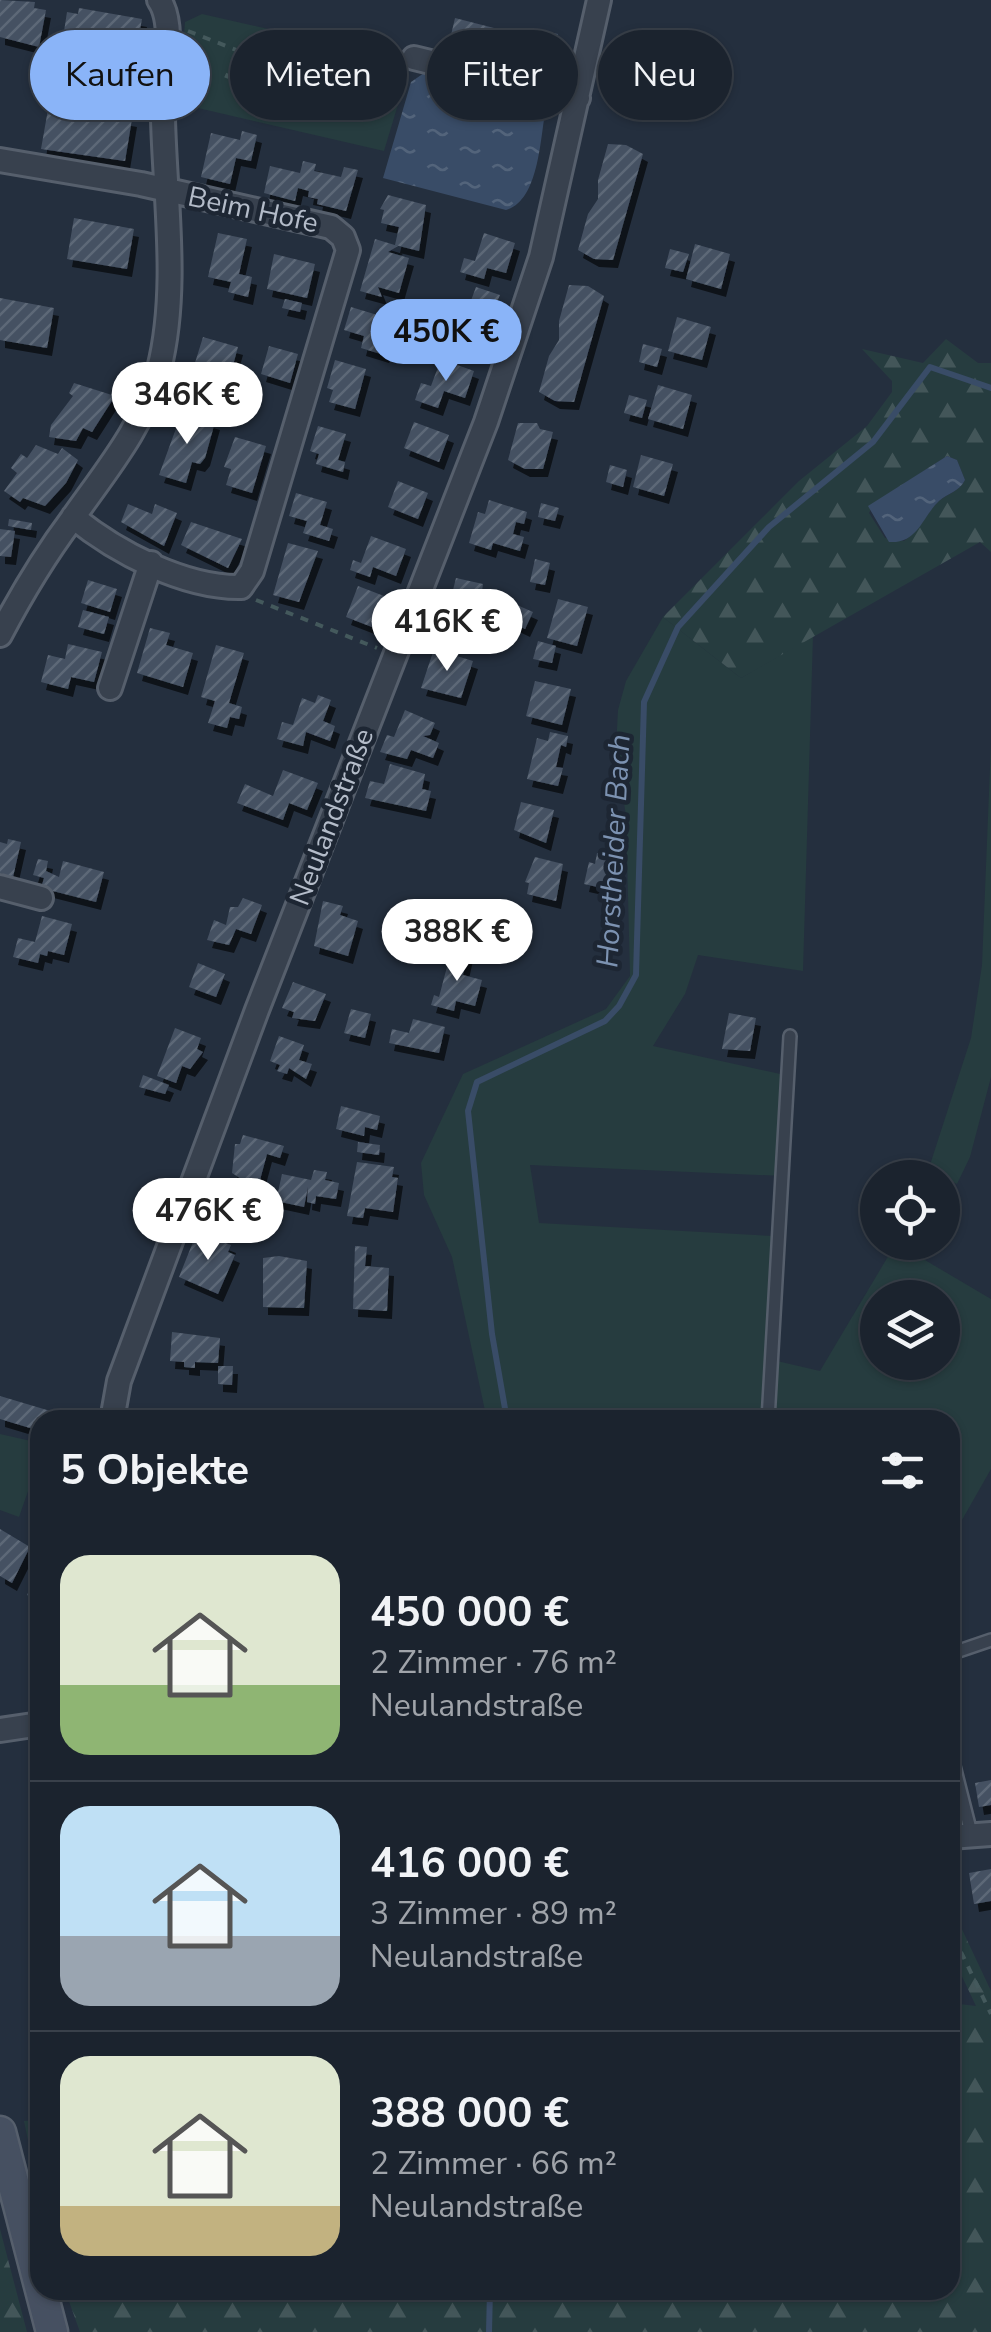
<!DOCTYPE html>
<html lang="de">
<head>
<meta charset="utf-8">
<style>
  body { margin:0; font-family:"Nunito Sans",sans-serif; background:#282f3a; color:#f1f3f6; height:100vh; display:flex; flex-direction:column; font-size:38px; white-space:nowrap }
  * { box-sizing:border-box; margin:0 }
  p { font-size:32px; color:#a0a4aa }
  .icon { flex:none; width:55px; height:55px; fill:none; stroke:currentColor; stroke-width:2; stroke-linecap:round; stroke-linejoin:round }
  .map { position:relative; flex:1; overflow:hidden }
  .panel { position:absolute; left:30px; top:1410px; width:930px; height:890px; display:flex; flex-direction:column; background:#1b232e; border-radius:30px; box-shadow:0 2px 8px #0004,0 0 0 2px #39404a }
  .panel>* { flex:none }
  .guide { position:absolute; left:30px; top:30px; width:932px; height:90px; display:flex; gap:20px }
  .controls { position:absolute; left:860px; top:1160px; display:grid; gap:20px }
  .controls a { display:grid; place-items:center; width:100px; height:100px; border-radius:50%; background:#1b232e; box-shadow:0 2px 8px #0004,0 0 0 2px #39404a; font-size:50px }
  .price { position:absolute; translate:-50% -85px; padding:0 22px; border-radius:35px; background:#fff; color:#222; font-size:32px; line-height:65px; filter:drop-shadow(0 2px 5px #0008) }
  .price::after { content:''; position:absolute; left:50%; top:60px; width:30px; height:22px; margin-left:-15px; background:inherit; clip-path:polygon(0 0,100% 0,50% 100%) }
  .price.active { background:#8ab4f8; color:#111 }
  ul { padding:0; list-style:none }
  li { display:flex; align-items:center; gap:30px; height:250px; padding:0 30px }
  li+li { border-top:2px solid #39404a }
  li span { display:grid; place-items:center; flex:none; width:280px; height:200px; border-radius:30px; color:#555 }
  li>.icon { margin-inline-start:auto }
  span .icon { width:120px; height:120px; fill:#fffc; stroke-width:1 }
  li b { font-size:42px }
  h2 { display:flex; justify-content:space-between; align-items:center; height:120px; padding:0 30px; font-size:42px }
  .tag { padding:0 35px; border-radius:45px; background:#1b232e; box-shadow:0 2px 8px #0004,0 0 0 2px #39404a; font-size:35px; line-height:90px }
  .tag.active { background:#8ab4f8; color:#111 }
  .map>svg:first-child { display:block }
  .green { fill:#263c3f; fill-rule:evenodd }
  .forest { fill:url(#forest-firs); fill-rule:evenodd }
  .water { fill:url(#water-ripples) }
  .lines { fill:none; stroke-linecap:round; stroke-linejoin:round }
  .stream { stroke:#394c67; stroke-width:6 }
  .building { fill:url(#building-hatch); filter:url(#shadow) }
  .lane-casing { stroke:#565f6c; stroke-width:16 }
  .street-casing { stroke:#565f6c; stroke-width:28 }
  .secondary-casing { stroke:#565f6c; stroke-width:35 }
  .path { stroke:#44595c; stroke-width:4; stroke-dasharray:8 8; stroke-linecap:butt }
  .lane { stroke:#38414e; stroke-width:11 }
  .street { stroke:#38414e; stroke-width:22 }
  .secondary { stroke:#465061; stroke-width:30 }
  .labels { text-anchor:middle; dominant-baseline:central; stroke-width:9; stroke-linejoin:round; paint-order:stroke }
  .street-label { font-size:28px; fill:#b4bcc9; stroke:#1d2633 }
  .water-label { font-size:30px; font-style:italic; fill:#7c92b1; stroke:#1d2633 }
</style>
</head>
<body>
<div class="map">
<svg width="991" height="2332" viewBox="0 0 991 2332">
  <defs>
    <pattern id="forest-firs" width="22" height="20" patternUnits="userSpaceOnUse" patternTransform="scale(2.5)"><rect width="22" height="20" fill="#263c3f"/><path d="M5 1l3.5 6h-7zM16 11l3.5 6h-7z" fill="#435659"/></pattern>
    <pattern id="water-ripples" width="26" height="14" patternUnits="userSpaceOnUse" patternTransform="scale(2.5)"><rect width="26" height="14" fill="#394c67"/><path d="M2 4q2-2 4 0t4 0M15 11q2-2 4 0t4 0" fill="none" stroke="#53647b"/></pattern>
    <pattern id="building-hatch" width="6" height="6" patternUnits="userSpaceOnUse" patternTransform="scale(2.5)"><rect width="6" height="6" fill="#455162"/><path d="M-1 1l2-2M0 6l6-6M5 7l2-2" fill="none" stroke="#5d6877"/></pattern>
    <filter id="shadow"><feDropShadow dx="5" dy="8" stdDeviation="0" flood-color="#0009"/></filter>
  </defs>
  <rect width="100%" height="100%" fill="#242f3e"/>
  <path class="green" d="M202 14 411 61 384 151 185 105 179 96 185 22Z
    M663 617 741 678 813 636 803 971 698 955 685 994 653 1046 785 1075 784 1176 530 1165 539 1223 773 1236 763 1420H487L452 1257 424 1195 421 1163 463 1074 606 1009 630 976 626 816 616 748 618 710 626 681Z
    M991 743V1077L970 1157 957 1184 928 1171 971 1038 982 965Z
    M896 1243 991 1299V1469L958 1527 950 1523V1420H775L777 1361 820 1371ZM878 1298H942V1362H878Z
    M0 1434 40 1443V1457L19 1517 0 1510Z"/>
  <path class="forest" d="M946 339 978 363H991V552L980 542 741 678 663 617 799 481 867 426 892 392V381L862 349 923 363ZM947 456 957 460 965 480C959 492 948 493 938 502 925 515 923 527 904 541L885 538 869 513 874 503Z
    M950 1904 991 1991V2332H80L65 2290H950V2003L976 2006 950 1951Z
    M40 2120V2197L24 2121Z
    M0 2229 27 2332H0Z"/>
  <path class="water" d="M424 73 539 103 545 113C540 142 538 201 506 210L383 178 411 82Z
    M947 456 957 460 965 480C959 492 948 493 939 501 922 517 918 544 889 542L868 506Z"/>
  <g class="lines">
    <path class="stream" d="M507 1420 492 1334 468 1111 477 1082 605 1021 619 1006 636 975 644 702 678 627 769 527 873 442 930 367 991 388
      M489 2332 490 2290"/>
  </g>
  <path class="building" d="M0 0 35 2 34 8 46 10 39 47 0 37Z
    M79 8 142 19 134 63 61 51 67 12 78 14Z
    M455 18 494 28 490 46 480 43 477 55 448 48Z
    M549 32 558 34 553 56 544 54 541 70 512 63 518 35 547 41Z
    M50 98 71 102 70 108 132 119 125 161 41 149Z
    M242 131 257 135 251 161 236 158 230 184 201 177 211 133 240 140Z
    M608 144 626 145 643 154 613 260 594 259 578 250 588 214 598 199V180Z
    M303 161 316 164 314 171 341 177 344 167 358 170 346 211 317 204 318 199 308 197 309 191 298 188 295 201 264 193 270 166 300 173Z
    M388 195 426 205 419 251 395 245 399 227 381 223 384 210 380 209Z
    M74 218 134 229 127 269 67 259Z
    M218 233 247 239 239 274 252 277 248 297 228 292 231 282 208 277Z
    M484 233 515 243 506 273 487 268 484 279 460 272 464 258 475 261Z
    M375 239 398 246 388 252 409 258 399 293 378 287 382 297 360 291Z
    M695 244 730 254 721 289 686 279Z
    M670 249 689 254 683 272 665 268Z
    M274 254 315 264 307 298 267 289Z
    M569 285 588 286 604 296 574 402 555 401 539 392 549 356 559 340V321Z
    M476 287 500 295 478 348 456 341Z
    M0 298 54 308 47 348 0 340Z
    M285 299 302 303 300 312 282 308Z
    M351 307 384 317 378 341 387 343 384 355 361 348 364 336 344 330Z
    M677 317 711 327 702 360 668 351Z
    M203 337 238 347 230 376 194 366Z
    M643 344 662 349 657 367 639 362Z
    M269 346 298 354 290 383 261 374Z
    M441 359 474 371 465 398 444 391 438 408 415 400 421 383 431 386Z
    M335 360 366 369 355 409 329 402 333 390 327 388Z
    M74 383 115 396 92 432 83 428 76 441 49 437 51 425 73 396 69 393Z
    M658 385 692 395 683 429 648 419Z
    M629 395 647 400 642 418 624 413Z
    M182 412 215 422 205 458 200 464 192 462 186 483 159 475Z
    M414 422 449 435 439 462 404 448Z
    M518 423H537L540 429 553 432 543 469H525L508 460Z
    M318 426 346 434 338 460 345 462 343 472 316 464 319 454 310 451Z
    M235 437 266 446 252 493 226 485 231 469 224 467Z
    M36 445 58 454 62 448 78 460 66 483 45 506 23 498 20 502 4 491 17 473 11 468 21 454 27 458Z
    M641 455 673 464 664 496 633 487Z
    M610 465 627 470 623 487 606 482Z
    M398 481 428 493 418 519 388 507Z
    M296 493 327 502 320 525 333 529 329 541 303 533 307 521 289 516Z
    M489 500 527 512 524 524 516 522 513 534 524 537 520 551 493 543 491 550 469 543 478 512 485 514Z
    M541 503 559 508 555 521 538 517Z
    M128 504 152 514 155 504 177 513 164 546 121 522Z
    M9 519 32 523 31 530 8 526Z
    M191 522 242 539 228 568 181 545Z
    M0 529 15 531 11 557 0 556Z
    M371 536 406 549 396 576 373 567 370 577 350 570 353 560 361 563Z
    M288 543 318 551 299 602 273 595Z
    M535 559 550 563 545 585 530 582Z
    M456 578 483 584 478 621 447 614Z
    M88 580 117 589 110 612 81 603Z
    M358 586 384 596 372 627 346 617Z
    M558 599 588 607 577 646 547 638Z
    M510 602 533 612 525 629 502 618Z
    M83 610 109 617 104 634 78 627Z
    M150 628 170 633 166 645 193 653 183 687 137 673Z
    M538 641 556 646 552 663 533 659Z
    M68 644 102 652 94 682 71 677 68 689 41 682 48 655 65 659Z
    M216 645 244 653 229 703 242 707 239 719 230 717 227 728 208 723 215 701 201 697Z
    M434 649 473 661 461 698 421 688Z
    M535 681 571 689 562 725 526 716Z
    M318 695 331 700 323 721 335 726 330 741 306 732 303 746 277 739 282 722 293 725 302 698 315 703Z
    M405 710 435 723 430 735 423 736 439 743 433 758 411 750 407 759 380 752 387 735 394 737Z
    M550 732 568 736 566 747 561 745 556 767 563 768 558 786 527 779 537 738 548 741Z
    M390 764 425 774 422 789 431 791 426 811 365 798 370 781 384 784Z
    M283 770 318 783 307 810 289 803 283 820 237 803 245 784 273 796Z
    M521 802 554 810 546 843 514 830Z
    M8 839 21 842 13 877 0 873V842L7 844Z
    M597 853 610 856 607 867 616 869 611 890 584 884 589 862 595 864Z
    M535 857 563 864 556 901 527 894 529 883 525 882Z
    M38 859 48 861 46 871 59 877 63 861 104 872 96 902 41 888 44 878 33 875Z
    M243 898 262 905 251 934 236 929 229 945 207 940 214 920 226 925 230 907H238Z
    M323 901 343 906 340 915 358 921 348 956 314 946Z
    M42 916 72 924 64 955 48 951 47 956 40 954 38 963 13 957 18 938 35 942Z
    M452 948 468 953 463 975 482 980 475 1006 456 1001 454 1011 431 1005 434 995 439 997Z
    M198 963 225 974 216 997 189 987Z
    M293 982 326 994 315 1021 292 1018 294 1012 282 1008Z
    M351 1009 371 1014 365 1038 344 1033Z
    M729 1013 756 1018 750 1051 722 1049Z
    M413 1019 445 1027 439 1053 389 1043 392 1029 409 1033Z
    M175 1028 201 1038 197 1049 203 1052 190 1069 182 1066 176 1083 157 1076Z
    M279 1036 304 1045 299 1060 312 1064 306 1079 289 1068 287 1074 277 1071 280 1065 270 1061Z
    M143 1075 169 1085 165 1094 139 1087Z
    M341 1106 380 1116 377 1130 365 1127 364 1136 336 1129Z
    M243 1135 284 1146 280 1158 267 1154 260 1180 251 1178 249 1184 232 1173 235 1144H240Z
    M358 1142 380 1145 379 1155 357 1152Z
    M357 1162 394 1167 392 1177 398 1178 393 1212 365 1208 363 1218 347 1216Z
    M314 1170 327 1172 325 1180 339 1183 336 1199 316 1196 315 1204 307 1202 308 1187 304 1207 276 1201 282 1174 311 1180Z
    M197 1232 231 1245 228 1252 235 1255 218 1294 179 1277Z
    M355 1246 367 1247 365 1266 389 1268 387 1311 353 1309Z
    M279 1256 307 1261 304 1308 263 1307V1258Z
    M172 1332 220 1338 218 1363 195 1362V1368L184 1367V1362L170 1361Z
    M218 1366H233L232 1385 218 1384Z
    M0 1396 57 1413 55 1420H40V1431L0 1419Z
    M0 1529 30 1547 12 1583 0 1576Z
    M40 1570V1602L27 1595Z
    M991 1780V1805L979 1807 975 1783Z
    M991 1869V1901L974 1904 969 1873Z
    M28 2010H40V2031L29 2032Z"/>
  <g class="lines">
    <defs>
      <path id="lane" d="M768 1420 790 1036
        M950 1654 991 1640
        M950 1750 972 1837
        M950 1932 954 1939"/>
      <path id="street" d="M414 58 578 98
        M0 160 141 184 331 227 343 237 348 250 252 571 241 587C184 588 116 552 73 517
        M0 635C21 595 45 555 72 519 105 472 144 426 159 369 179 290 165 199 163 119 163 86 177 25 159 0
        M110 688 151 563
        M0 887 41 898
        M112 1420 119 1381 257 1010 486 422 541 257 599 0
        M0 1730 40 1724
        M950 1837 991 1834"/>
      <path id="secondary" d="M0 2132 52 2332"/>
    </defs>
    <use href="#lane" class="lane-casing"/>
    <use href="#street" class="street-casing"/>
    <use href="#secondary" class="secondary-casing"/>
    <path class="path" d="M188 31 239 51 226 78
      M361 96 399 74
      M256 600 377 648
      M961 1952 991 2014"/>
    <use href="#lane" class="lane"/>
    <use href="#street" class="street"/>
    <use href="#secondary" class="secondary"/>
  </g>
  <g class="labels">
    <g class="street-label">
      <text transform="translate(253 210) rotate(12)">Beim Hofe</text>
      <text transform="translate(332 817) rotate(-69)">Neulandstraße</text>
    </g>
    <g class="water-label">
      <text transform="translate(614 851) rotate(-87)">Horstheider Bach</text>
    </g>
  </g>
</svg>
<div class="controls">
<a><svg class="icon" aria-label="locate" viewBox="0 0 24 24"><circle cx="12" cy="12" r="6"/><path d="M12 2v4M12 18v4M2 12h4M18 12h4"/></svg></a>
<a><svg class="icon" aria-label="layers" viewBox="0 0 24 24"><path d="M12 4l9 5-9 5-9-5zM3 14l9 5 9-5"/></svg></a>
</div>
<b class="price active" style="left:446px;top:384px">450K €</b>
<b class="price" style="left:187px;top:447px">346K €</b>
<b class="price" style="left:447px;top:674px">416K €</b>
<b class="price" style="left:457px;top:984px">388K €</b>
<b class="price" style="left:208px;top:1263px">476K €</b>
<div class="guide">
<a class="tag active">Kaufen</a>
<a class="tag">Mieten</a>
<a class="tag">Filter</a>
<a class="tag">Neu</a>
</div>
<section class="panel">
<h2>5 Objekte<svg class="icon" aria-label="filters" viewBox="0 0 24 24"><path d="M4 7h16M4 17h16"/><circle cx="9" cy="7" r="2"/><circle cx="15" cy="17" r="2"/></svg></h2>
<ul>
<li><span style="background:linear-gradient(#dfe7d0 65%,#8fb573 0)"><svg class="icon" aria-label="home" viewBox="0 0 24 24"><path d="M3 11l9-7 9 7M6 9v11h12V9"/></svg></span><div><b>450 000 €</b><p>2 Zimmer · 76 m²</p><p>Neulandstraße</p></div></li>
<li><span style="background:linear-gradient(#bfe0f5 65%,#9aa5b1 0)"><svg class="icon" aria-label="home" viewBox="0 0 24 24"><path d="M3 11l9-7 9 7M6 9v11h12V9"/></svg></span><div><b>416 000 €</b><p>3 Zimmer · 89 m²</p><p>Neulandstraße</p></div></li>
<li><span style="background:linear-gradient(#dfe7d0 75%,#c2b280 0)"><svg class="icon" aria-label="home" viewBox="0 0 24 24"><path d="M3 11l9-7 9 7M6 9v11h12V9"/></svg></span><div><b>388 000 €</b><p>2 Zimmer · 66 m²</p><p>Neulandstraße</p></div></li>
</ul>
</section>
</div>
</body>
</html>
